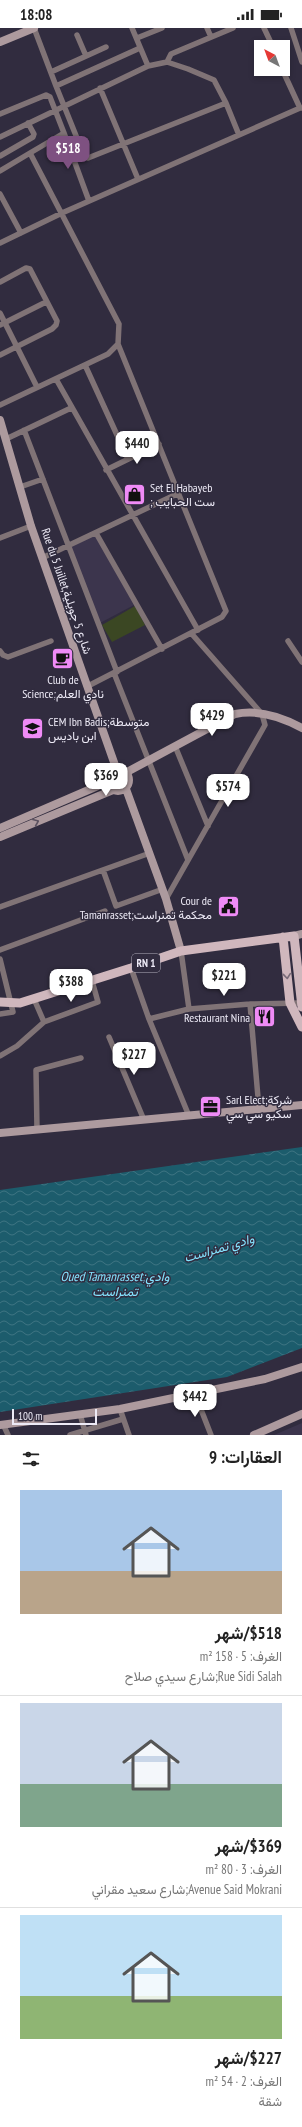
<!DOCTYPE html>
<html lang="ar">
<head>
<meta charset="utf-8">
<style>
  body { margin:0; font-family:"PT Sans Narrow",Vazirmatn,sans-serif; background:#f2f2f2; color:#222; direction:rtl; height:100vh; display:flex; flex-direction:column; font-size:15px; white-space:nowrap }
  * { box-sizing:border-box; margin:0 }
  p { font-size:13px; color:#767676 }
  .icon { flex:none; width:22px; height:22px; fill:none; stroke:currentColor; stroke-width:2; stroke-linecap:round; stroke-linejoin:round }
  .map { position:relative; height:1407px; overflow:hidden; direction:ltr }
  .panel { display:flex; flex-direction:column; background:#fff; flex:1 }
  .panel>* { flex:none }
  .needle { width:26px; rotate:319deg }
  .fabs { position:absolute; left:254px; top:12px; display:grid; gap:8px }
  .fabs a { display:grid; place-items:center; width:36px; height:36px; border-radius:0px; background:#fff; box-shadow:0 2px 6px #0003; font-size:20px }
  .scale { position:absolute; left:12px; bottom:10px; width:85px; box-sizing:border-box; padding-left:4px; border:2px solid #edeaf6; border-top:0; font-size:11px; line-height:14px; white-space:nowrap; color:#edeaf6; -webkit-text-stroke:3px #312c3f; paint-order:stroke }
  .price { position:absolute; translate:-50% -34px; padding:0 9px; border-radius:8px; background:#fff; color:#222; font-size:13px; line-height:26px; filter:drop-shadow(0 1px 2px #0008) }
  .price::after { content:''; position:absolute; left:50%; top:24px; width:12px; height:9px; margin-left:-6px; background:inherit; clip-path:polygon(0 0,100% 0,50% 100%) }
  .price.selected { background:#7e5181; color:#fff }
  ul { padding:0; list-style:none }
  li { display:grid; align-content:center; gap:8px; height:212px; padding:0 20px }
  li+li { border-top:1px solid #e0e0e0 }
  li span { display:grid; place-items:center; height:124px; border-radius:0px; color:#555 }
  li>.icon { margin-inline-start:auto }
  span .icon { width:72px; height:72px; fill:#fffc; stroke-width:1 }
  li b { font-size:17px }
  h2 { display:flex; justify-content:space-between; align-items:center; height:48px; padding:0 20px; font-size:17px }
  .status { display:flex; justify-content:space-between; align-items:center; height:28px; padding:0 20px; background:#fff; direction:ltr }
  .status svg { height:11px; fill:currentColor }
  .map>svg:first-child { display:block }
  .built { fill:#3c354d }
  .pitch { fill:#3b4723 }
  .water { fill:url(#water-waves) }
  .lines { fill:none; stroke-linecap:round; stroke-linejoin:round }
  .street { stroke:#807376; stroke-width:5.5 }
  .secondary { stroke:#ad9a9e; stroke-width:8 }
  .primary { stroke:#d0b7bd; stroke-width:9 }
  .oneway { stroke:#5c5260 }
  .oneway2 { stroke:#796b78 }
  .labels { text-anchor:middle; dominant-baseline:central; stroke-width:3; stroke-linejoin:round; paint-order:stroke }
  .shield { fill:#312c3f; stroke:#b5b1bf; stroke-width:1 }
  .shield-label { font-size:11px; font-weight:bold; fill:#edeaf6 }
  .poi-label { font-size:12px; fill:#edeaf6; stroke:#312c3f; text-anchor:start }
  .street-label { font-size:12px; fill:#edeaf6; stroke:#312c3f }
  .water-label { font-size:13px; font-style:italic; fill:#84e4ff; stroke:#312c3f }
</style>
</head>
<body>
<div class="status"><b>18:08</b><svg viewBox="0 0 49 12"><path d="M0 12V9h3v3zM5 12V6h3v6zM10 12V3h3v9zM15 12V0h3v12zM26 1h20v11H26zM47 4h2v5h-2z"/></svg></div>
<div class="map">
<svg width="302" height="1407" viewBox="0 0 302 1407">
  <defs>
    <pattern id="water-waves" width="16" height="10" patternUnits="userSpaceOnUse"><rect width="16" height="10" fill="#1c5c6c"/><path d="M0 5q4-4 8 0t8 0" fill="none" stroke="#3d7482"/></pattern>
  </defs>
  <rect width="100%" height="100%" fill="#312c3f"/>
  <path class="built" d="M95 507 134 577 100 595 71 519Z
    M302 1395V1407H274Z"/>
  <path class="pitch" d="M135 578 145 597 112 614 102 597Z"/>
  <path class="water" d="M302 1119V1320L227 1349 0 1384V1162Z"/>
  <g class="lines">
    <path class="street" d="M34 0 56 58 140 20
      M132 0 148 38 167 34 188 41 214 52 226 75 239 107
      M207 0 211 9
      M264 0 273 19
      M291 0 302 34
      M77 7 86 28
      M137 10 162 0
      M167 34 171 26 233 0
      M282 41 300 80H302
      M51 44 106 19
      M56 58 83 125 88 130 226 75
      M100 60 138 151
      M0 86 46 67 50 69 64 105 30 125 119 296 118 316 108 326 0 377
      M64 105 89 173
      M0 109 148 38
      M0 128 33 109 34 106 28 95
      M0 143 30 125
      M0 166 21 205
      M0 215 62 185 300 80
      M0 254 26 240 30 241 57 293 56 297 52 301 0 327
      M0 285 37 359
      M0 297 46 274
      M85 337 128 431
      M56 351 198 602
      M24 402 117 644
      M6 411 71 380
      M106 442 159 416
      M20 459 43 451
      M96 505 162 621
      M0 510 31 498
      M42 530 179 465
      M288 613 302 634
      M0 623 3 627 8 629 51 613
      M114 645 188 832
      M88 658 222 589 226 583 118 316
      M175 718 208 798
      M103 842 116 878 163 861
      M166 871 265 697 262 686 191 605
      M0 879 150 825
      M0 922 105 883
      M181 923 189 981 250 976 300 975
      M0 931 13 984 0 986
      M131 940 149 991 189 981
      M250 976 259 1081
      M149 991 189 1088
      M44 994 98 974 92 953
      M109 1009 144 1092
      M0 1028 17 1018 44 994 34 971
      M37 1102 36 1042 81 1030
      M195 1366 211 1407
      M120 1381 129 1407
      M80 1386 86 1407
      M3 1396 8 1407
      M70 1407 123 1391"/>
    <path class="secondary" d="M0 14 34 0
      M0 392 31 498 116 740
      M107 752a11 11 0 1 1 22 0a11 11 0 1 1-22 0Z
      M127 744 235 686C259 681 282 689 302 700
      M126 761 166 871 181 923
      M0 800 107 754
      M0 809 113 762
      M294 908 302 906
      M0 1105 302 1077
      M0 1397 120 1381 265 1351 302 1339
      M254 1407 302 1386"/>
    <path class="primary" d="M283 909 290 975 302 999
      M0 974 20 975 131 940 181 923 294 908 302 979"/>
  </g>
  <defs><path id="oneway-chevron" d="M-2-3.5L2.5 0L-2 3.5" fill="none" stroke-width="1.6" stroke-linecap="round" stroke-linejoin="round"/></defs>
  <use class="oneway" href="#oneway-chevron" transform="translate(36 794) rotate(-23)"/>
  <use class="oneway2" href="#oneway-chevron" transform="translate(287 948) rotate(84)"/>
  <defs>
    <symbol id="shop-square" viewBox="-11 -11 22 22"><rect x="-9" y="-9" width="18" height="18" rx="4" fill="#ef8bf6" stroke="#312c3f"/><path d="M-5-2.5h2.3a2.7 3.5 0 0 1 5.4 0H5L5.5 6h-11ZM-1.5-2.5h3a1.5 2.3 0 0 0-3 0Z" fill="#111"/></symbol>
    <symbol id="cafe-square" viewBox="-11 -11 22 22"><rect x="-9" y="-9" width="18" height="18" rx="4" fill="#ef8bf6" stroke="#312c3f"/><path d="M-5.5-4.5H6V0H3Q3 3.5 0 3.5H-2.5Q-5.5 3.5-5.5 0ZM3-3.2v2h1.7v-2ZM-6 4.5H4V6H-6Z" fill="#111"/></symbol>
    <symbol id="school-square" viewBox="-11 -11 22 22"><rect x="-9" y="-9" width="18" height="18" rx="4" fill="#ef8bf6" stroke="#312c3f"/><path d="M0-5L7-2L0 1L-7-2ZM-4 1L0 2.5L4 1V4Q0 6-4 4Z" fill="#111"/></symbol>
    <symbol id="civic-square" viewBox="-11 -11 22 22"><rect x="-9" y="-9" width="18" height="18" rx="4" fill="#ef8bf6" stroke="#312c3f"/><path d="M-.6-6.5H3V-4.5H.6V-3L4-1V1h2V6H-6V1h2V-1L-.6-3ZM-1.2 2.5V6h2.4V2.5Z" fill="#111"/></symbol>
    <symbol id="restaurant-square" viewBox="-11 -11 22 22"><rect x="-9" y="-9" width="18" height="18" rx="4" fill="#ef8bf6" stroke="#312c3f"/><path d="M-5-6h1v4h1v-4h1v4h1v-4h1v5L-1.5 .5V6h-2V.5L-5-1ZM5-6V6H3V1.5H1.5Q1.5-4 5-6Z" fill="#111"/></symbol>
    <symbol id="office-square" viewBox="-11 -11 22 22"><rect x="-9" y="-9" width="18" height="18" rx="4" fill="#ef8bf6" stroke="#312c3f"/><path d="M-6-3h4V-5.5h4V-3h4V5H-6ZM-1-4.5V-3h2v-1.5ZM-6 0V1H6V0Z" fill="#111"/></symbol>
  </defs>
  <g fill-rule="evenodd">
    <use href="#shop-square" x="122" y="454" width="25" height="25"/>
    <use href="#cafe-square" x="50" y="618" width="25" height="25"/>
    <use href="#school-square" x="20" y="688" width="25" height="25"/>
    <use href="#civic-square" x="216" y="866" width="25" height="25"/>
    <use href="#restaurant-square" x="252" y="976" width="25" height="25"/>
    <use href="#office-square" x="198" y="1066" width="25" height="25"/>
  </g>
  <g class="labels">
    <rect class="shield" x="132" y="926" width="28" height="18" rx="3"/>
    <g class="shield-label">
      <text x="146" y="935">RN 1</text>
    </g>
    <g class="poi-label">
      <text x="150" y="459">Set El Habayeb<tspan x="150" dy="14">; ست الحبايب</tspan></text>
      <text x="63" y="651" text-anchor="middle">Club de<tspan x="63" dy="14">Science;نادي العلم</tspan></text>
      <text x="48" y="693">CEM Ibn Badis;متوسطة<tspan x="48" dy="14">ابن باديس</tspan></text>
      <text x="212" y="872" text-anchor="end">Cour de<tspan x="212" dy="14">Tamanrasset;محكمة تمنراست</tspan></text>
      <text x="250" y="989" text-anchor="end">Restaurant Nina</text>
      <text x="226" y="1071">Sarl Elect;شركة<tspan x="226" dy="14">سكيو سي سي</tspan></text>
    </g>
    <g class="street-label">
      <text transform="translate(67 563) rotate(71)">Rue du 5 Juillet,شارع 5 جويلية</text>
    </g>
    <g class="water-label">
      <text transform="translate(219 1220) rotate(-16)">وادي تمنراست</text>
      <text x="115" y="1248">Oued Tamanrasset;وادي<tspan x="115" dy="15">تمنراست</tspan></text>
    </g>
  </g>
</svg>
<div class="fabs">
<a><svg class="needle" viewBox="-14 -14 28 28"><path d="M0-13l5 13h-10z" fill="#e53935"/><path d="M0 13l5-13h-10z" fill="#767676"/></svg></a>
</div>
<div class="scale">100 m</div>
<b class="price selected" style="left:68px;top:142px">$518</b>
<b class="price" style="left:137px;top:437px">$440</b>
<b class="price" style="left:212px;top:709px">$429</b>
<b class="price" style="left:106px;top:769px">$369</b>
<b class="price" style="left:228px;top:780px">$574</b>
<b class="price" style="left:224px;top:969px">$221</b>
<b class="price" style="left:71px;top:975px">$388</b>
<b class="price" style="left:134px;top:1048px">$227</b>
<b class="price" style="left:195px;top:1390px">$442</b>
</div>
<section class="panel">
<h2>العقارات: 9<svg class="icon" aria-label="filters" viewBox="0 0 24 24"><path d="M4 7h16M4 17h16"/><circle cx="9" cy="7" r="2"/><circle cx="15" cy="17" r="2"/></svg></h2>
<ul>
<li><span style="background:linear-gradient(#a9c7e8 65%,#b9a48a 0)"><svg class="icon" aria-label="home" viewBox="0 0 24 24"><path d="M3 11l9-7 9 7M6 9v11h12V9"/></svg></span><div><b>$518/شهر</b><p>الغرف: 5 · 158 m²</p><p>Rue Sidi Salah;شارع سيدي صلاح</p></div></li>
<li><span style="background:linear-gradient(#c9d6e8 65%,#7fa58c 0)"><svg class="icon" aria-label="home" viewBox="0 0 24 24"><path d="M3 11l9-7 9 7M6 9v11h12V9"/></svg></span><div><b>$369/شهر</b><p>الغرف: 3 · 80 m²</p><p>Avenue Said Mokrani;شارع سعيد مقراني</p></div></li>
<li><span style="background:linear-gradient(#bfe0f5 65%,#8fb573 0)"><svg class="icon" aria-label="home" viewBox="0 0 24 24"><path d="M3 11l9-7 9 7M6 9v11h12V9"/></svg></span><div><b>$227/شهر</b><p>الغرف: 2 · 54 m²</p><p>شقة</p></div></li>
</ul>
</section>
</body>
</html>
